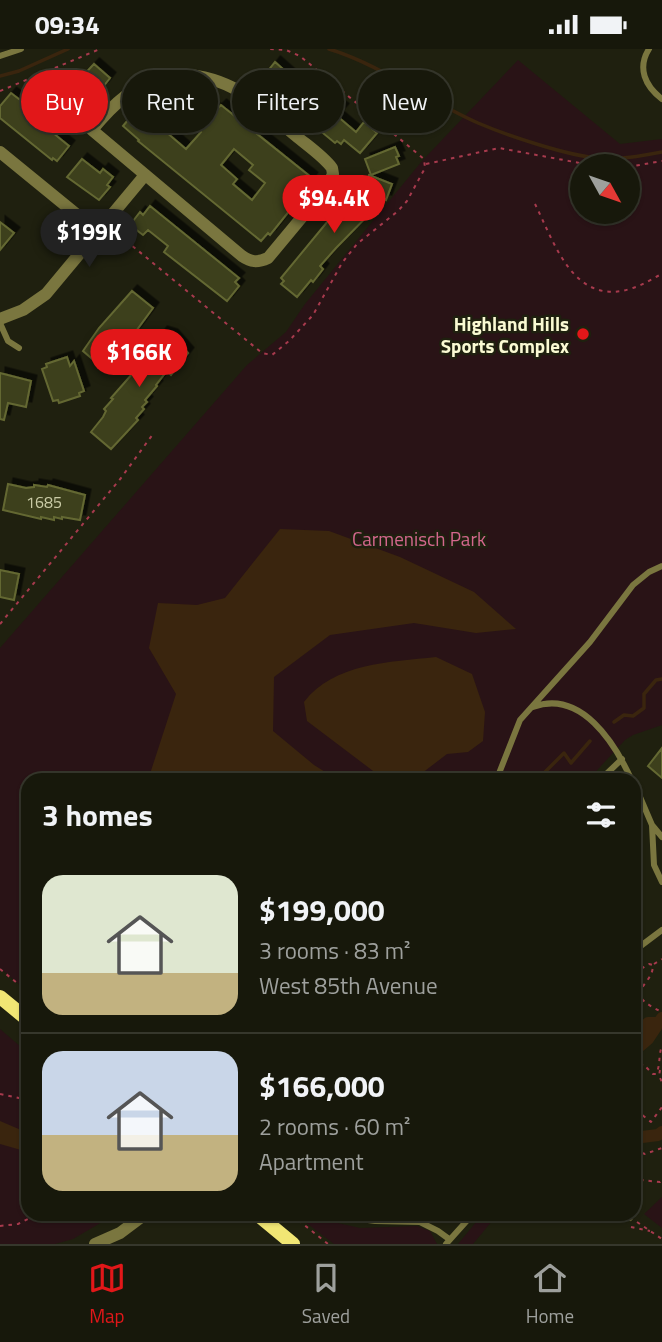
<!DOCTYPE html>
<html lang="en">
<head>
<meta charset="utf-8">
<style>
  body { margin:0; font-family:"Titillium Web",sans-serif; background:#202114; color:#f1f3f6; height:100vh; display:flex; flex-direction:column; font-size:26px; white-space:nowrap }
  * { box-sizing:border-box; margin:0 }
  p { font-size:23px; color:#9ea09d }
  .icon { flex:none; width:38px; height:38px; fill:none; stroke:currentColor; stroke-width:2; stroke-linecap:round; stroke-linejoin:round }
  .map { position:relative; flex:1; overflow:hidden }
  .drawer { position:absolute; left:21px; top:724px; width:620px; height:448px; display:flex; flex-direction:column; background:#17180b; border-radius:21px; box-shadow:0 2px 5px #0004,0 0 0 2px #36372c }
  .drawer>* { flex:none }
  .hud { position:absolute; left:21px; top:21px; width:621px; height:63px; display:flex; gap:14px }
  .needle { width:46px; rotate:130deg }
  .controls { position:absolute; left:570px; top:105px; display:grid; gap:14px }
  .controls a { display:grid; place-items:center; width:70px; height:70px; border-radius:50%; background:#17180b; box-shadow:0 2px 5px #0004,0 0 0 2px #36372c; font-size:35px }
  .price { position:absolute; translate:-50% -60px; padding:0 16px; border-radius:24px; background:#e21719; color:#fff; font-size:23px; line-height:46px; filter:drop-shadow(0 2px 4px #0008) }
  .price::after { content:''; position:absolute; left:50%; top:42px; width:21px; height:16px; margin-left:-10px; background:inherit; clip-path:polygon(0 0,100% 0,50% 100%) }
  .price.current { background:#222; color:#fff }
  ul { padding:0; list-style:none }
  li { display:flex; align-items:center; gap:21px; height:175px; padding:0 21px }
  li+li { border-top:2px solid #36372c }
  li span { display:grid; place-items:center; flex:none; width:196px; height:140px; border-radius:21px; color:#555 }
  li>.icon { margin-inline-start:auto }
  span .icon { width:84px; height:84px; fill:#fffc; stroke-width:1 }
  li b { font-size:30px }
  h2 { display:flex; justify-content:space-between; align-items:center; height:84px; padding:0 21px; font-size:30px }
  .pill { padding:0 24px; border-radius:32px; background:#17180b; box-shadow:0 2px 5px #0004,0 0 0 2px #36372c; font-size:24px; line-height:63px }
  .pill.current { background:#e21719; color:#fff }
  .status { display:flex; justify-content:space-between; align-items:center; height:49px; padding:0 35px; background:#17180b; direction:ltr }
  .status svg { height:19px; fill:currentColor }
  .dock { display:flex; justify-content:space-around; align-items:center; height:98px; border-top:2px solid #36372c; background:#17180b; font-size:19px; color:#9ea09d }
  .dock a { display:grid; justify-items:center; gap:4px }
  .dock .current { color:#e21719 }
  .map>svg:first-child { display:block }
  .green { fill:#291316; fill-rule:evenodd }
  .water { fill:#3a250e }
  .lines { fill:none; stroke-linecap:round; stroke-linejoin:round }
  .stream { stroke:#3a250e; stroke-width:3.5 }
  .canal { stroke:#3a250e; stroke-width:12 }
  .building { fill:#3c3f1d; stroke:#646832; stroke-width:2; fill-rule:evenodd; filter:url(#shadow) }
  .path { stroke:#a73a4d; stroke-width:2; stroke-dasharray:3.5 5; stroke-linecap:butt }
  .service { stroke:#7a763f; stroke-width:6 }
  .minor { stroke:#7a763f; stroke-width:12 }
  .secondary { stroke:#f1e674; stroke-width:14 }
  .poi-dot { fill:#e21719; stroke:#1f200f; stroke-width:2.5 }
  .labels { text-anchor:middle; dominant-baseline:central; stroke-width:5; stroke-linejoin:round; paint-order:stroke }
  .number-label { font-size:16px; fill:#cacba6 }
  .poi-label { font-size:19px; font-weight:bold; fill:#fafad3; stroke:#1f200f; text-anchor:end }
  .park-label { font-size:19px; fill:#d3678d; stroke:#1f200f }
</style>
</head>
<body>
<div class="status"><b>09:34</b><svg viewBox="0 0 49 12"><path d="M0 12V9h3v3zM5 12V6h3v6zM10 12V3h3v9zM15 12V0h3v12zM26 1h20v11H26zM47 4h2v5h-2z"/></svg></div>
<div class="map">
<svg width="662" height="1195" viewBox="0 0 662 1195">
  <defs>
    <filter id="shadow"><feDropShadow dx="5.5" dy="-5.5" stdDeviation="0" flood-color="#0009"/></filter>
  </defs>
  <rect width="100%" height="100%" fill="#1f200f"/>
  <path class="green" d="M518 11 620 95 662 90V676L633 686 625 691 588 731 28 732V943L0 919V599L247 316 286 283 305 255 422 112ZM583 117H628V163H583Z
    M0 980 28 1004V1166H114L73 1190 55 1195H0Z
    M662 1148V1179L644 1165Z
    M296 1166H317L329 1172 360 1179 417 1177 430 1182 437 1195H334Z
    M482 1166H497L473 1195H458Z"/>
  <path class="water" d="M280 480 329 482 400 508 474 543 516 580 476 584 414 574 330 586 274 628 273 682 314 716 338 731H148L176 645 149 599 158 554 197 556 225 549Z
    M436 608 472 625 485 663 483 692 468 703 447 705 413 731H385L307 672 304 653C334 614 390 613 436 608Z
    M0 1072 28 1084V1103L0 1095Z"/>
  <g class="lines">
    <path class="stream" d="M329 0C382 16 427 52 478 74 506 86 568 107 598 109 619 111 641 107 662 103
      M0 27 19 22 68 0
      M614 673 624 666 633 667 644 659V645L656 631 662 630
      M536 732 564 704 571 714 590 692"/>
    <path class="canal" d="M634 991 648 974H659
      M634 1002 648 990 662 969
      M634 1089 658 1086 662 1083"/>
  </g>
  <path class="building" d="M275 13 308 42 311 39 327 52 331 47 338 53 336 55 343 60 337 67 356 83 364 73 377 84 360 104 344 91 341 95 337 92 335 94 260 32Z
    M94 15 110 29 103 38 100 36 83 55 80 53 53 84 69 97 57 112 53 109 52 111 0 69V57L11 44 32 60 40 47V42H45L50 35 61 44 75 27 79 31Z
    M180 40 197 53 201 48 216 61 221 56 312 129 305 138 307 140 270 186 268 184 261 192 138 92 139 91 123 77 137 60 153 73 155 72ZM181 66 201 83 186 100 166 83ZM234 100 253 116 249 121 265 134 252 151 233 135 237 130 221 116Z
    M395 98 399 107 396 108 399 115 371 126 365 110Z
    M82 110 100 124 103 120 113 128 107 136 110 138 99 151 67 128Z
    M369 126 392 135 386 151 384 150 336 199 320 217 323 220 313 233 311 231 297 248 281 235 284 232 281 229 342 155 347 159 365 138Z
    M150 157 239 229 235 233 239 237 227 252 164 203 168 197 148 181 143 186 130 176 140 163 143 166Z
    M0 173 14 184 0 201Z
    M132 242 153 259 136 282 103 319 83 302 99 279Z
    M162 283 172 286 188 304 171 326 167 322 156 336 157 337 145 351 147 353 142 358 144 360 136 369 138 371 111 400 91 383 103 368 106 362 104 360 113 350 111 349 148 307 145 304Z
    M67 308 70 317 74 312 84 342 79 344 80 347 59 354 58 351 53 352 42 320 47 318 46 315Z
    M0 324 31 332 26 358 8 354 4 371 0 370Z
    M8 435 26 439 34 438V436L47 438 48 436 85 446 80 471 62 468V470L54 468V471L41 468V470L3 461Z
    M0 521 19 525 14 551 0 548Z
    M662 699V729L648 717Z"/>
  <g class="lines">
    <path class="path" d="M0 42 100 0
      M426 115 499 99 596 117
      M628 118 662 112
      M535 155C555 195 574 259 633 239 643 236 653 229 662 225
      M113 181 262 304 272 306 289 292 313 266 342 214 357 195 398 162 407 152 425 119 424 110 300 7 286 1 269 0
      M0 575 121 429 153 385
      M654 915 662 910
      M0 920 28 943
      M634 924 649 915 653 916C653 939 618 942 662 963
      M634 934 639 938
      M634 982 637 986
      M640 1017 643 1015 653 1025H656C661 1015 658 1007 662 997
      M660 1021 659 1027 662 1033
      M0 1045 28 1051
      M636 1061 651 1073 662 1058
      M634 1101 645 1105 662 1099
      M640 1131 660 1133 662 1131
      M292 1166 328 1195
      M637 1173 662 1190
      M0 1177 18 1175 36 1166
      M631 1178 650 1182"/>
    <path class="service" d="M649 0C637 19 645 37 662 50
      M0 7 21 0
      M0 274 8 292 19 299
      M533 658C581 640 615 694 632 732
      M496 732 520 671 590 593 633 536 649 523 662 517
      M599 732 622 710
      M634 734 652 776 662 788
      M652 776 654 816 662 833
      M634 902 662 881
      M333 1166 375 1172 420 1173 438 1182 449 1190
      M624 1166 630 1169
      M446 1195 472 1166"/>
    <path class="minor" d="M169 25C229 24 253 51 296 87 308 97 323 107 332 119L333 125 327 138 268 209C257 214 251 213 242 207L92 81C114 54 135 35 169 25Z
      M0 103 98 183
      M0 270 23 261 46 245 145 126
      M95 1195 120 1184 144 1166"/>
    <path class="secondary" d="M0 948 28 971
      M258 1166 293 1195"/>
  </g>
  <circle class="poi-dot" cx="583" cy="285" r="7"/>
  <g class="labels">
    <g class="number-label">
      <text x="44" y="453">1685</text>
    </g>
    <g class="poi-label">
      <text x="569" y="274">Highland Hills<tspan x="569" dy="22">Sports Complex</tspan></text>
    </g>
    <g class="park-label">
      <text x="419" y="489">Carmenisch Park</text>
    </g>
  </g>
</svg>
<div class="controls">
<a><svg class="needle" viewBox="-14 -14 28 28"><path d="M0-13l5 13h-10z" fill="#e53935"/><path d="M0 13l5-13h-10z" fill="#9ea09d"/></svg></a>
</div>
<b class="price" style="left:334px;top:186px">$94.4K</b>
<b class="price current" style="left:89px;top:220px">$199K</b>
<b class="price" style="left:139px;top:340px">$166K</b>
<div class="hud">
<a class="pill current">Buy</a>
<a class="pill">Rent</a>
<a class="pill">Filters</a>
<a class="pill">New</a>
</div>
<section class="drawer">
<h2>3 homes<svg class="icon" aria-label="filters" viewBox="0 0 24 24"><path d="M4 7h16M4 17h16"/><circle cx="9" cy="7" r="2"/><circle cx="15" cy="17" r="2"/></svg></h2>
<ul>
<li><span style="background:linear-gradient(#dfe7d0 70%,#c2b280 0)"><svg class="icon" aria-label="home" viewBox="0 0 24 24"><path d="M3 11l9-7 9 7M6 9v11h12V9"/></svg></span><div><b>$199,000</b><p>3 rooms · 83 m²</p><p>West 85th Avenue</p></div></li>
<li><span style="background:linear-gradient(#c9d6e8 60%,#c2b280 0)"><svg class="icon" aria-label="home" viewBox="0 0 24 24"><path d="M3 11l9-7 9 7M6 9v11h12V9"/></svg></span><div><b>$166,000</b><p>2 rooms · 60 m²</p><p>Apartment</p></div></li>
</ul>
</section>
</div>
<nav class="dock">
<a class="current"><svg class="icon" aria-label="map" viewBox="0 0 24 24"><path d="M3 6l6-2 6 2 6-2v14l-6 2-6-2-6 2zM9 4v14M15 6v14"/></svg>Map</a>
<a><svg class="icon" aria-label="saved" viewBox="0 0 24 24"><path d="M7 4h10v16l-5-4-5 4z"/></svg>Saved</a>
<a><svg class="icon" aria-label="home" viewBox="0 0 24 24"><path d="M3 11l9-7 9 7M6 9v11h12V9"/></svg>Home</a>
</nav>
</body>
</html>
